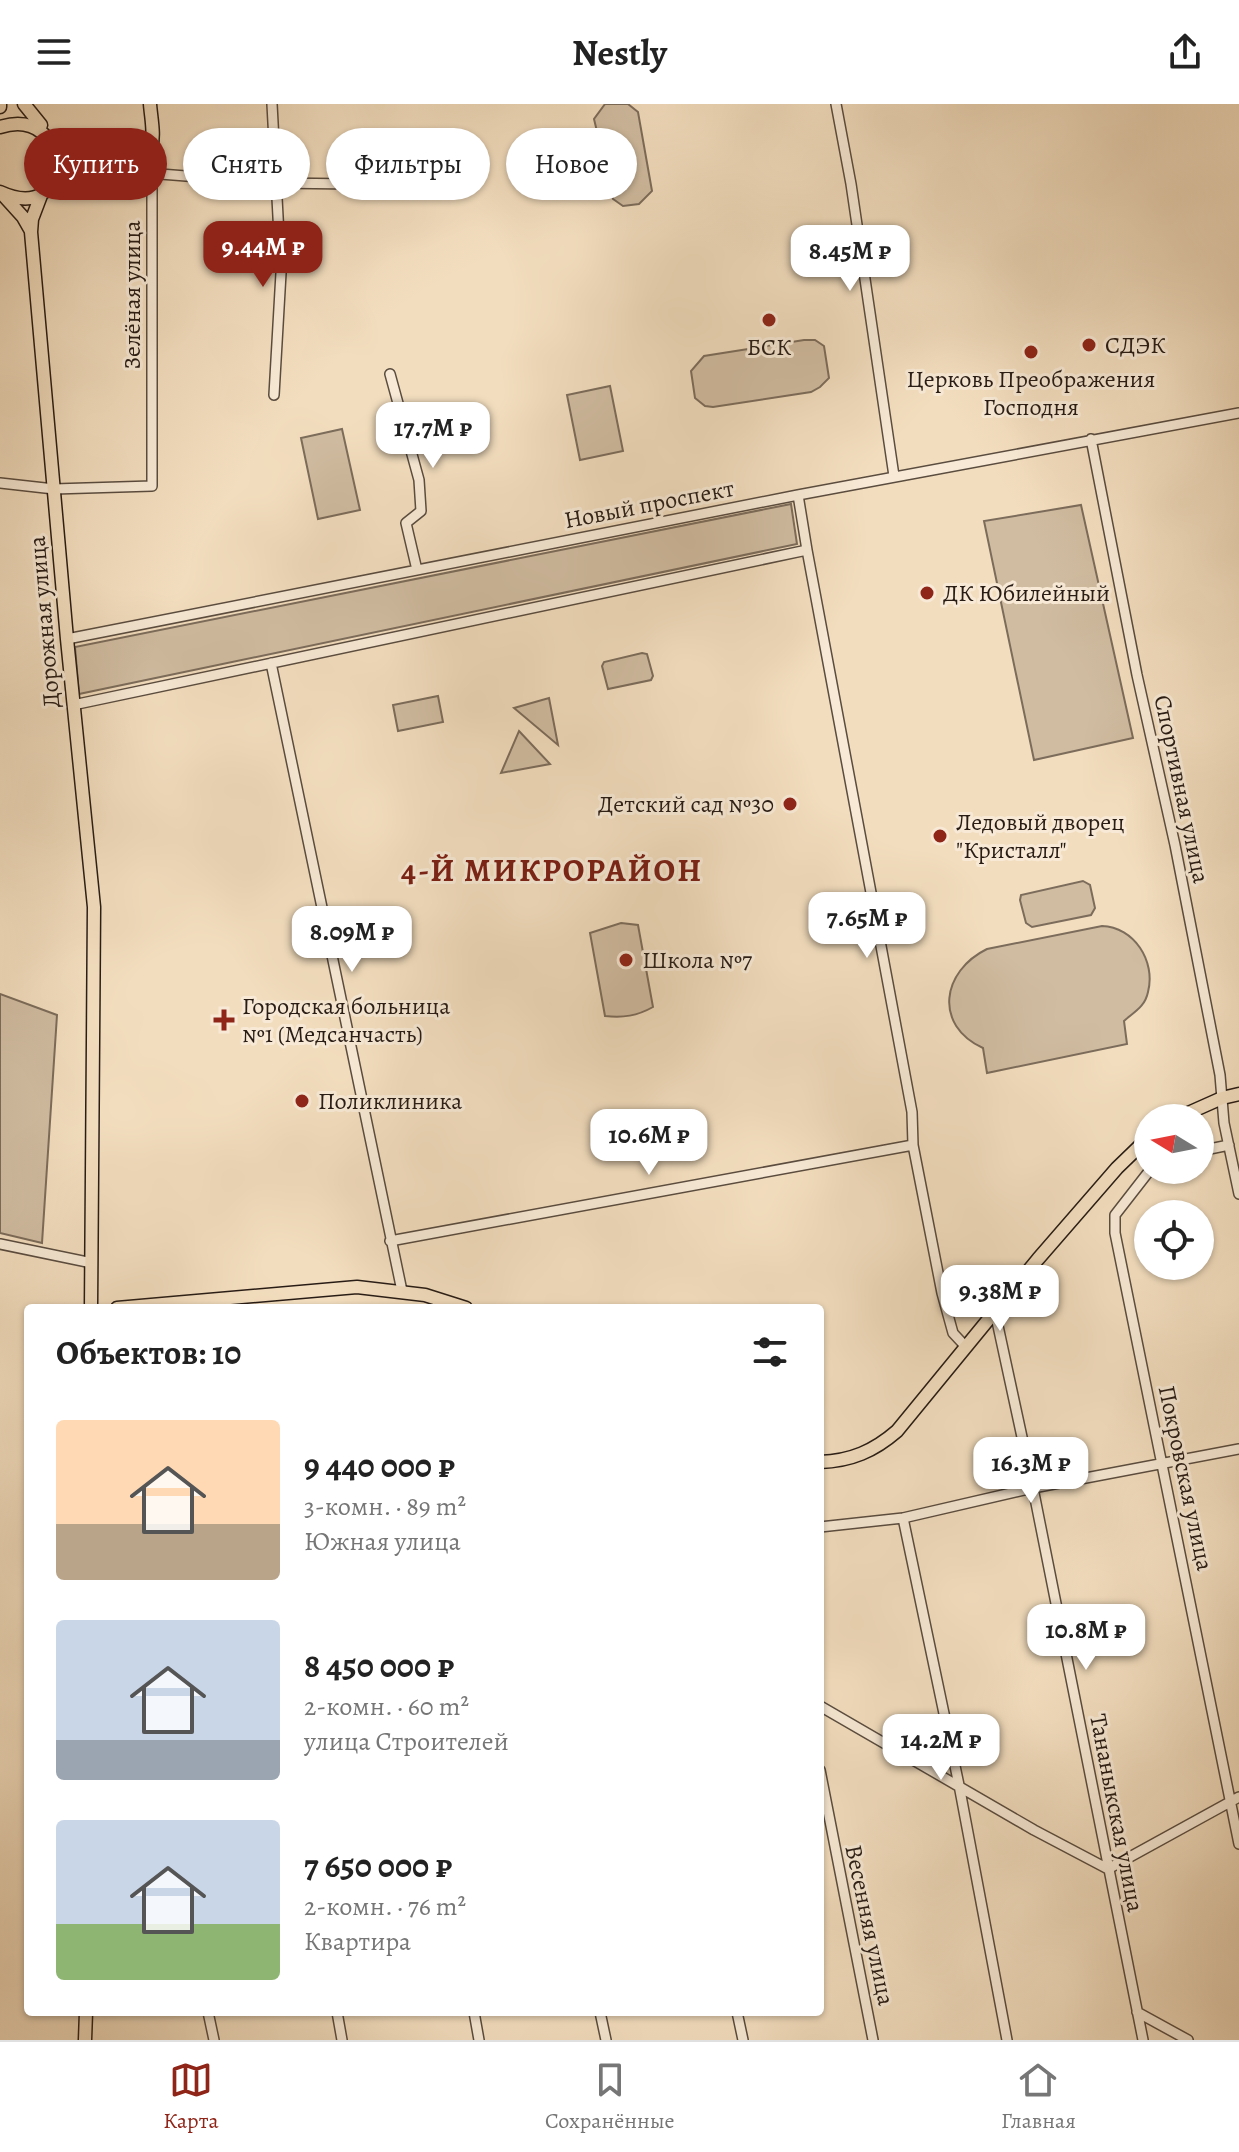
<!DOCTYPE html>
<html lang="ru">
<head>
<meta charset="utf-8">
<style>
  body { margin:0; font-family:Alegreya,serif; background:#f2f2f2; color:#222; height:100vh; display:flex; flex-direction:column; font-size:30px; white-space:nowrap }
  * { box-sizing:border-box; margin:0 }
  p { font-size:26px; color:#767676 }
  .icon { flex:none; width:44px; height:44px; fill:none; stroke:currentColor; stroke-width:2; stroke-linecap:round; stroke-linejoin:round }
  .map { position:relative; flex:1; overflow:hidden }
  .sheet { position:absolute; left:24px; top:1200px; width:800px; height:712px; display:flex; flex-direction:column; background:#fff; border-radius:8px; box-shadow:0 2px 6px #0004 }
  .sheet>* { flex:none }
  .banner { position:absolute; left:24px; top:24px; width:800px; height:72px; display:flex; gap:16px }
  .needle { width:52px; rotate:280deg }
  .buttons { position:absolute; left:1134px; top:1000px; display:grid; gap:16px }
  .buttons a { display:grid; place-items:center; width:80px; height:80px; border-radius:50%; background:#fff; box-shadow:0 2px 6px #0004; font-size:40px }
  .price { position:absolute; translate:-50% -68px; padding:0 18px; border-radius:16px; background:#fff; color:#222; font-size:26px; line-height:52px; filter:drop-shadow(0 2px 4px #0008) }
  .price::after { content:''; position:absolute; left:50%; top:48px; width:24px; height:18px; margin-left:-12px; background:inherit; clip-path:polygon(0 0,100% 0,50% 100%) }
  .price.active { background:#8f2418; color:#fff }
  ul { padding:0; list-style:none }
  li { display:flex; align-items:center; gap:24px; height:200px; padding:0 32px }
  li span { display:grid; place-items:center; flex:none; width:224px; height:160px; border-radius:8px; color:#555 }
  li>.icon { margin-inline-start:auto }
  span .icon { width:96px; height:96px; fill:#fffc; stroke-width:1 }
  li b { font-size:34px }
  h2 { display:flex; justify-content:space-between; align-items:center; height:96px; padding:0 32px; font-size:34px }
  .chip { padding:0 28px; border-radius:36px; background:#fff; box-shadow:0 2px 6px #0004; font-size:28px; line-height:72px }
  .chip.active { background:#8f2418; color:#fff }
  header { display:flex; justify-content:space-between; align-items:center; height:104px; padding:0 32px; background:#fff; font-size:36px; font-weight:700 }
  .tab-bar { display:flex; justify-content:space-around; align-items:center; height:112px; border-top:2px solid #e0e0e0; background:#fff; font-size:22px; color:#767676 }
  .tab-bar a { display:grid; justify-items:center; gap:4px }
  .tab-bar .active { color:#8f2418 }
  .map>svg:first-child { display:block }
  .green { fill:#d0bca1; stroke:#7c6c5b; stroke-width:2 }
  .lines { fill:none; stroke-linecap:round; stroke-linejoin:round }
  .minor-casing { stroke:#5a4c3f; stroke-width:12 }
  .major-casing { stroke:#281c15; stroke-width:15 }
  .minor { stroke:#f7e9d5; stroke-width:9 }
  .major { stroke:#f2ddbe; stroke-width:12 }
  .poi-dot { fill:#8f2418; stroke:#f7e9d5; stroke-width:3 }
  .labels { text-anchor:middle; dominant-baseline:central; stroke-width:6; stroke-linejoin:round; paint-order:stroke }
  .street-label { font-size:24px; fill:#281c15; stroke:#f7e9d5 }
  .poi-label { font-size:24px; fill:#281c15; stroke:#f7e9d5; text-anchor:start }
  .district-label { font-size:32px; font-weight:bold; letter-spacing:2px; fill:#7a1f14; stroke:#f7e9d5 }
</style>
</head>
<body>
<header><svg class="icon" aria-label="menu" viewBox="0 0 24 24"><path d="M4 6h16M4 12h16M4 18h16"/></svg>Nestly<svg class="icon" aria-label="share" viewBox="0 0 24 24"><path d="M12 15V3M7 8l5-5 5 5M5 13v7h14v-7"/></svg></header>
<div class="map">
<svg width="1239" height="1936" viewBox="0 0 1239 1936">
  <rect width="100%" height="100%" fill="#f2ddbe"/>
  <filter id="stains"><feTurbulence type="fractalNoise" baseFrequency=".0025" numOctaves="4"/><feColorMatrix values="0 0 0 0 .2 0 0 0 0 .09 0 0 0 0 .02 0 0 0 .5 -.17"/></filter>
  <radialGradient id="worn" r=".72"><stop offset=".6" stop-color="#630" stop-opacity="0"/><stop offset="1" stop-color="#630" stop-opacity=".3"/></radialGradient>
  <path class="green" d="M605 0H628L638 8 652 87 639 100 623 102 613 95 594 15Z
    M438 31 448 37 452 57 445 67 388 79 383 76 378 53 381 44Z
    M804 236H815L824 242 829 274 820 283 811 288 713 303 705 302 695 294 691 267 704 252Z
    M610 282 623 347 580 356 567 291Z
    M342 325 360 406 318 415 301 334Z
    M791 400 797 440 79 590 75 543Z
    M1081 401 1133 634 1034 656 984 417Z
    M642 549 647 550 653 572 651 576 608 585 602 562 604 558Z
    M438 592 443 618 398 627 393 601Z
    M549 594 558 641 514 604Z
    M519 627 550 660 501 669Z
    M1083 777 1090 781 1095 804 1091 811 1032 823 1026 819 1020 796 1021 791Z
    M621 819 638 821 653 903C637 912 623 914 605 912L590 829Z
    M1102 822C1134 823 1156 857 1148 888 1145 903 1134 908 1124 917L1127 940 987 969 983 944C933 921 942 867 987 845Z
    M0 890 57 911 42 1139 0 1129Z"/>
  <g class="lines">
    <defs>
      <path id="minor" d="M272 0 281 169 274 291
        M836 0 851 80 894 372
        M122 67 276 79 354 80
        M390 270 419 376 421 407 406 419 417 466
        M1091 335 1137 571 1175 741 1220 971 1224 1019 1239 1090
        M0 379 54 385 152 382V42
        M807 446 912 1008 913 1041 942 1189 953 1229 966 1243
        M67 535 798 391 1239 309
        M271 559 402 1187
        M73 601 807 446 798 391
        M1200 1047 1229 1041
        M1150 1066 1115 1111V1129L1239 1740
        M390 1137 913 1041
        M0 1140 92 1159
        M995 1208 1033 1384 1143 1936
        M903 1414 959 1681 1007 1936
        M820 1423 903 1414 1033 1384 1239 1345
        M820 1602 1034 1726 1108 1765 1239 1693
        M820 1666 873 1936
        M208 1908 214 1936
        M337 1908 342 1936
        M474 1908 479 1936
        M600 1908 606 1936
        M737 1908 743 1936
        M1137 1908 1188 1936"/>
      <path id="major" d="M24 0 41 21
        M0 3V0
        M0 23C73 0 77 123 0 88
        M57 39 74 55 96 68
        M48 82C60 77 72 73 84 70 105 66 143 71 151 44 155 31 151 14 150 0
        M43 86 32 115 31 128 67 535 94 803 91 1204
        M3 91 23 113 31 127
        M1177 1014 1222 994 1239 990
        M117 1204 357 1183 425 1191 466 1204
        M820 1358C851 1357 874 1347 897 1327L1038 1155 1117 1064 1148 1034
        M85 1936 86 1908"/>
    </defs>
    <use href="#minor" class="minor-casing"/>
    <use href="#major" class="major-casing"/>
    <use href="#minor" class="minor"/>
    <use href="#major" class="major"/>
  </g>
  <g class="poi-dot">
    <circle cx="769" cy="216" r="8"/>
    <circle cx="1089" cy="241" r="8"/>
    <circle cx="1031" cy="248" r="8"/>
    <circle cx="927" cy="489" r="8"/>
    <circle cx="790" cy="700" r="8"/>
    <circle cx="940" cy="732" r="8"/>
    <circle cx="626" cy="856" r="8"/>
    <path d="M220 904h8v8h8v8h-8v8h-8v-8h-8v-8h8z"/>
    <circle cx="302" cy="997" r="8"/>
  </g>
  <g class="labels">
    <g class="street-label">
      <text transform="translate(132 191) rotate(-90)">Зелёная улица</text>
      <text transform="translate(649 400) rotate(-11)">Новый проспект</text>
      <text transform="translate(44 518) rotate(-95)">Дорожная улица</text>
      <text transform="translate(1182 685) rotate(78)">Спортивная улица</text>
      <text transform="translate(1186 1374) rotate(78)">Покровская улица</text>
      <text transform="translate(1117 1709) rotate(79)">Тананыкская улица</text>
      <text transform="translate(870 1821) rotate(78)">Весенняя улица</text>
    </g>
    <g class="poi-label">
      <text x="1105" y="241">СДЭК</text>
      <text x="769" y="243" text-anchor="middle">БСК</text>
      <text x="1031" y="275" text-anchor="middle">Церковь Преображения<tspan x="1031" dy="28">Господня</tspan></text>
      <text x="943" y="489">ДК Юбилейный</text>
      <text x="774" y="700" text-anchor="end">Детский сад №30</text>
      <text x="956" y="718">Ледовый дворец<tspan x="956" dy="28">"Кристалл"</tspan></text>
      <text x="642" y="856">Школа №7</text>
      <text x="242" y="902">Городская больница<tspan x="242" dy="28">№1 (Медсанчасть)</tspan></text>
      <text x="318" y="997">Поликлиника</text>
    </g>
    <g class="district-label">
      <text x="552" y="766">4-Й МИКРОРАЙОН</text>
    </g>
  </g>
  <rect width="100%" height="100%" filter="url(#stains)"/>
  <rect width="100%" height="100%" fill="url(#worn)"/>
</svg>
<div class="buttons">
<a><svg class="needle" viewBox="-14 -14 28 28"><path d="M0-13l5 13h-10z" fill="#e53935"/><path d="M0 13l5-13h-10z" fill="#767676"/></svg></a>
<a><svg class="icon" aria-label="locate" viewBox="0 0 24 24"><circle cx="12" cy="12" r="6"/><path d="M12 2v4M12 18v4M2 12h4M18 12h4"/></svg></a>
</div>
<b class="price active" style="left:263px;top:185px">9.44M ₽</b>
<b class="price" style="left:850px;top:189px">8.45M ₽</b>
<b class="price" style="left:433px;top:366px">17.7M ₽</b>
<b class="price" style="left:867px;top:856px">7.65M ₽</b>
<b class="price" style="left:352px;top:870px">8.09M ₽</b>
<b class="price" style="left:649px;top:1073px">10.6M ₽</b>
<b class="price" style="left:1000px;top:1229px">9.38M ₽</b>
<b class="price" style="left:1031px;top:1401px">16.3M ₽</b>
<b class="price" style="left:1086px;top:1568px">10.8M ₽</b>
<b class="price" style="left:941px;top:1678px">14.2M ₽</b>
<div class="banner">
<a class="chip active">Купить</a>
<a class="chip">Снять</a>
<a class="chip">Фильтры</a>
<a class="chip">Новое</a>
</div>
<section class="sheet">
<h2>Объектов: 10<svg class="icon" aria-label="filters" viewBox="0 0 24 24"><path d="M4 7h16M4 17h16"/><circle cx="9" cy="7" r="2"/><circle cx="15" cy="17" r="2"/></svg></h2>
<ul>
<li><span style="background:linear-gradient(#ffd9b3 65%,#b9a48a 0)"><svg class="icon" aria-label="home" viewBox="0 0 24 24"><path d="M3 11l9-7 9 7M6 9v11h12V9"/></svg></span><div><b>9 440 000 ₽</b><p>3-комн. · 89 m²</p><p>Южная улица</p></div></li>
<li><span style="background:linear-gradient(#c9d6e8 75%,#9aa5b1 0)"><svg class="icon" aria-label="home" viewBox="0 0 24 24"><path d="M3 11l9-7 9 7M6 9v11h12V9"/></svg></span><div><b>8 450 000 ₽</b><p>2-комн. · 60 m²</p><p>улица Строителей</p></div></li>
<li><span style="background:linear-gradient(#c9d6e8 65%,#8fb573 0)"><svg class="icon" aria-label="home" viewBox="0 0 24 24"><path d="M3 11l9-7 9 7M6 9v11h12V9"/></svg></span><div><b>7 650 000 ₽</b><p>2-комн. · 76 m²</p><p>Квартира</p></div></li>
</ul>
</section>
</div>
<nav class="tab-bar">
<a class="active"><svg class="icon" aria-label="map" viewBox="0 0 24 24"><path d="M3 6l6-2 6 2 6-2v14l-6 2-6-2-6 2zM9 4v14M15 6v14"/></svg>Карта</a>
<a><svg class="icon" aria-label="saved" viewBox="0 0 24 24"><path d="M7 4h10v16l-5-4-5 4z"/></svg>Сохранённые</a>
<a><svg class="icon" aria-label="home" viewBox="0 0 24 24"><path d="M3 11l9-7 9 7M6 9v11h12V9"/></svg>Главная</a>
</nav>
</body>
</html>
